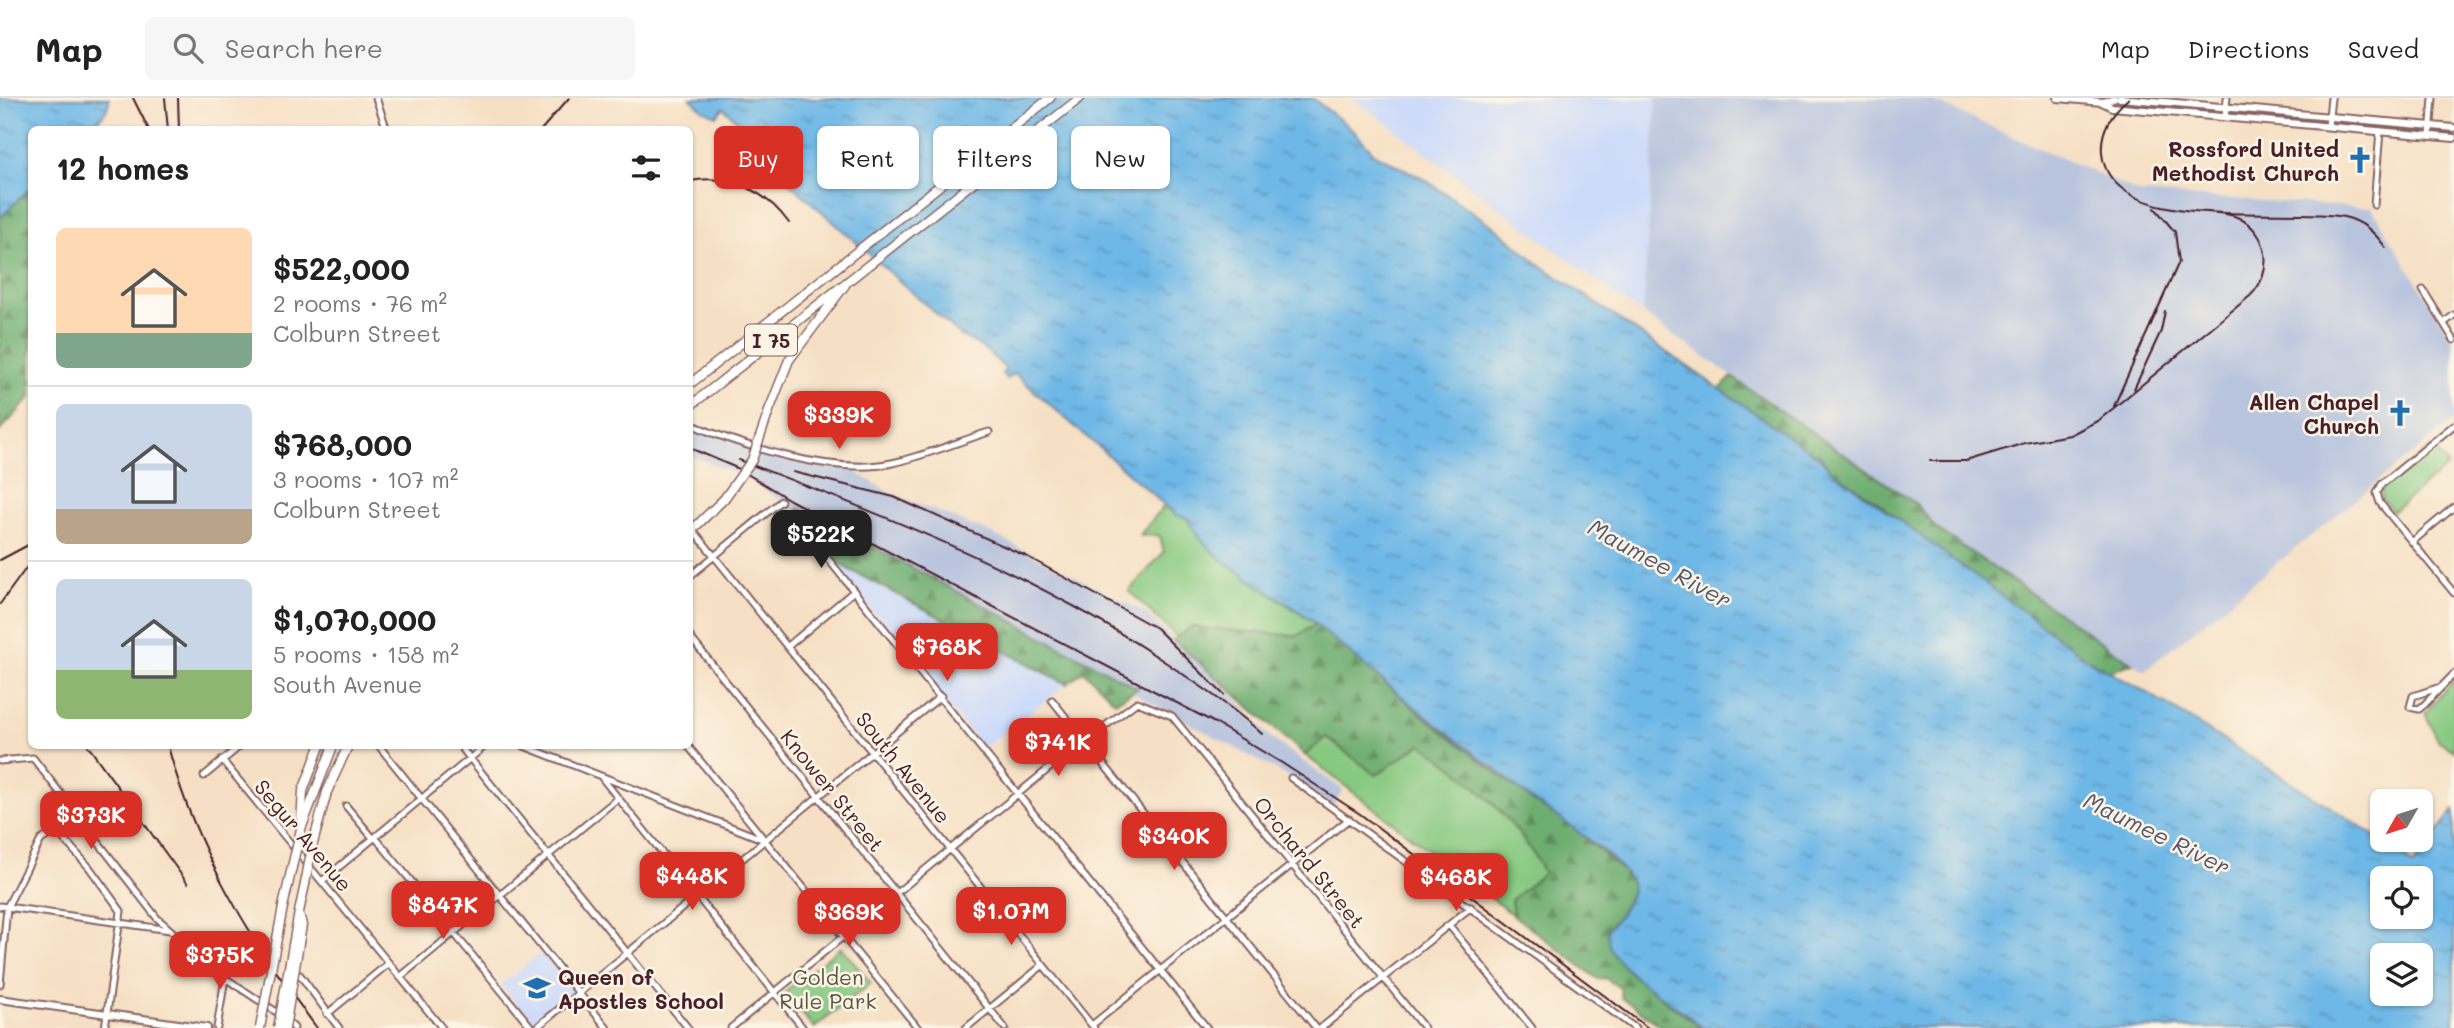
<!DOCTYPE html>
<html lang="en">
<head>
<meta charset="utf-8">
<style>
  body { margin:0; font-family:Mali,sans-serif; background:#f6f6f6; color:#222; height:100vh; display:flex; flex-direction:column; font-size:26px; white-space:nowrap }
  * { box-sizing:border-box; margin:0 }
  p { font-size:23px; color:#767676 }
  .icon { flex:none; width:38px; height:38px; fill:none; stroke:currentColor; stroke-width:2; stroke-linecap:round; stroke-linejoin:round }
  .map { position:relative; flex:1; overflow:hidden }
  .details { position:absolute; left:28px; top:28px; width:665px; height:623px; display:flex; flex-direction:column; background:#fff; border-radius:10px; box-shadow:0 2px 5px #0004 }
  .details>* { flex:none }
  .guide { position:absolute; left:714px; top:28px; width:665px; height:63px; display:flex; gap:14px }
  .needle { width:46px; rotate:231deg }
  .fabs { position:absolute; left:2370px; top:691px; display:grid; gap:14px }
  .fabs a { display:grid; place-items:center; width:63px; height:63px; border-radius:10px; background:#fff; box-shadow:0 2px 5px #0004; font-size:35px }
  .price { position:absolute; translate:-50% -60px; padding:0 16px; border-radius:14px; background:#d93025; color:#fff; font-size:23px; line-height:46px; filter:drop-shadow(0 2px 4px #0008) }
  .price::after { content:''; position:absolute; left:50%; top:42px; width:21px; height:16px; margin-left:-10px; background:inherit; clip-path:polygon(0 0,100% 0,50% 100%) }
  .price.selected { background:#222; color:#fff }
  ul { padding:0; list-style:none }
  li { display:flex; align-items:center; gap:21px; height:175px; padding:0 28px }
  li+li { border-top:2px solid #e0e0e0 }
  li span { display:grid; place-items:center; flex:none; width:196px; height:140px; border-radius:10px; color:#555 }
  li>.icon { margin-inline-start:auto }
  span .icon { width:84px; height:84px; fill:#fffc; stroke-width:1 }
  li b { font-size:30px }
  h2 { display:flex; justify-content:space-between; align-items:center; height:84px; padding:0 28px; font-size:30px }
  .pill { padding:0 24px; border-radius:10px; background:#fff; box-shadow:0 2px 5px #0004; font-size:24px; line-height:63px }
  .pill.selected { background:#d93025; color:#fff }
  header { display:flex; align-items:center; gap:42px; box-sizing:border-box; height:98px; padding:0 35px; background:#fff; border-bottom:2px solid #e0e0e0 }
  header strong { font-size:33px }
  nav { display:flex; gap:38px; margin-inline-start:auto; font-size:24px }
  .search { width:490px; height:63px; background:#f6f6f6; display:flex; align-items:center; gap:18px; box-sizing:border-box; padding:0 24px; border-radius:10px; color:#767676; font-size:26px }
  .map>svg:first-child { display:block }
  .built { fill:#cddbfa }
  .industrial { fill:#b9c5de }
  .green { fill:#87c981; stroke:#687456; stroke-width:2 }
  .forest { fill:url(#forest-firs); stroke:#5c664d; stroke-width:2 }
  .water { fill:url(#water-ripples); stroke:#5c6c89; stroke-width:2; fill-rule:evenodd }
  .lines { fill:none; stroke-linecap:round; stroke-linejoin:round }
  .minor-casing { stroke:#866361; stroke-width:9 }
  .major-casing { stroke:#866361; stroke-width:10 }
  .highway-casing { stroke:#866361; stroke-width:11 }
  .minor { stroke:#fff; stroke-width:5 }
  .major { stroke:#fff; stroke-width:6 }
  .highway { stroke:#fff; stroke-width:8 }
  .rail { stroke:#4a1f2b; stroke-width:2 }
  .highway-bridge-casing { stroke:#866361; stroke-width:11; stroke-linecap:butt }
  .highway-bridge { stroke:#fff; stroke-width:8 }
  .labels { text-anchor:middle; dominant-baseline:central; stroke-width:5; stroke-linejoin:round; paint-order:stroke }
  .shield { fill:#fcf5e5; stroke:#7f5f63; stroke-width:2 }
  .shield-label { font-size:19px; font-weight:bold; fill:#4a1f2b }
  .poi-label { font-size:21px; font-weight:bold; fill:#4a1f2b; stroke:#fcf5e5; text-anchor:end }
  .street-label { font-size:21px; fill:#4a1f2b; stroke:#fcf5e5 }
  .park-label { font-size:21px; fill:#5c5245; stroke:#fcf5e5 }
  .water-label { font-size:23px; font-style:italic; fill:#57556d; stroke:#fcf5e5 }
</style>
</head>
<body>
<header>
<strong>Map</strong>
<div class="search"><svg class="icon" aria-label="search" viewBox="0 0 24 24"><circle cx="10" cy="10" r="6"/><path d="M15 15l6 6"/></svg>Search here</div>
<nav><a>Map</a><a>Directions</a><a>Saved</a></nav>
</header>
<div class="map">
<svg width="2454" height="930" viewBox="0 0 2454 930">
  <defs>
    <pattern id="forest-firs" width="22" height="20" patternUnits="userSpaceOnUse" patternTransform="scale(1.75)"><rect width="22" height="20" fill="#6dad6f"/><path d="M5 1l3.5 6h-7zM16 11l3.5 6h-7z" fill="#5c8c5b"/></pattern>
    <pattern id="water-ripples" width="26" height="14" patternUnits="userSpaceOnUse" patternTransform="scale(1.75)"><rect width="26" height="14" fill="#6eb8e7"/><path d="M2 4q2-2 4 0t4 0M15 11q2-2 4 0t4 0" fill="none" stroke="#5c95bb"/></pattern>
  </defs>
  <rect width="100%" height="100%" fill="#fcf5e5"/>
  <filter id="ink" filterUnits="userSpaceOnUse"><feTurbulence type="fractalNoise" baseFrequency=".0143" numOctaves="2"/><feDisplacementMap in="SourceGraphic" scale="14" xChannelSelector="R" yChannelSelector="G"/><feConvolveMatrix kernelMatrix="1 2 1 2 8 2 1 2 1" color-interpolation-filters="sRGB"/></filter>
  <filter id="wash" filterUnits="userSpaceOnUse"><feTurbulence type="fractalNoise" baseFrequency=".00686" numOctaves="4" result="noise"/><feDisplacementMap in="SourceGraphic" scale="28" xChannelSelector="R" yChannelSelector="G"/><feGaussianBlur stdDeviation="1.57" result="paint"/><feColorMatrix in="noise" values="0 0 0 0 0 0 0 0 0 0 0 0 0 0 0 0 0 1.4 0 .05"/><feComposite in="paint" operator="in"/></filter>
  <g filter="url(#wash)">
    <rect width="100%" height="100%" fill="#f6e0c5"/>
    <path class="built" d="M1353 0H1656L1643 216 1618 199Z
      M829 460 1005 553 1067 586 983 651Z
      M542 854 574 894 534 927 500 887Z"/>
    <path class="industrial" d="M1656 0H1926L2140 95 2372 110 2454 245V322L2144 573 1937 431 1916 406 1643 216Z
      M690 328 751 349 846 368 890 395 991 435 1144 514 1228 593 1270 639 1343 692 1332 709 1291 680 804 417 742 378 690 357Z"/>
    <path class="green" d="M2432 349 2448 368 2393 413 2381 400 2382 390Z
      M1165 407 1176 417 1188 420C1203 457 1281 501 1316 526L1298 538 1192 529 1177 539 1129 493 1164 454 1159 437 1139 438Z
      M2454 582V653L2438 642 2425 615Z
      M1326 639 1376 677 1421 646C1466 675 1521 727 1544 776L1511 802 1513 817 1305 657Z
      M841 849 871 885 814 930 785 894Z"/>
    <path class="forest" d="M31 89V299L0 333V120Z
      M1732 279 1916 406 1937 431 2132 565 2110 574 2081 557 1910 431 1876 403 1830 371 1820 360 1719 292Z
      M799 410 846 436V443L854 450 868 446 1138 590 1115 604 1084 573 1067 586 831 462 797 419Z
      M1316 526 1422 617 1533 703 1567 723 1624 774 1632 786V793L1617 822 1608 831 1636 880 1702 930H1664L1622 900 1620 890 1605 880 1598 881 1513 817 1511 802 1544 775C1521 727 1466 675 1421 646L1376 677 1326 639 1305 657 1173 542 1192 529 1297 538Z"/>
    <path class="water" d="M0 0H109C109 35 55 32 32 32L31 89 0 120Z
      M690 0H1312L1353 32 1375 56 1424 81 1499 132 1536 164 1820 360 1830 371 2093 565 2148 595 2335 712 2399 753 2413 768 2454 712V930H1702C1681 905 1600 871 1608 831 1616 822 1636 798 1631 785 1623 761 1557 719 1535 704 1520 694 1508 681 1494 670 1432 625 1374 576 1317 527 1279 494 1207 466 1188 420L1176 417 1014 275 1007 281 1002 276 1006 271C992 258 980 245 961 238L764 62 772 53 723 10 717 18 703 12ZM2382 780H2420V819H2382ZM2382 858H2420V896H2382Z"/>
  </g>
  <g filter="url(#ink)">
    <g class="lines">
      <defs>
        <path id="minor" d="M376 0 387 32
          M2225 19 2227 0
          M2328 28 2331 0
          M2430 37 2433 0
          M2374 107 2380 33
          M2423 192 2454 242
          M2444 225 2454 217
          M690 326C743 348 834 378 892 365 925 358 957 344 989 334
          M2454 327 2382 386 2377 395 2380 405 2454 495
          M690 428 1094 930
          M807 435 1207 930
          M2412 444 2454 409
          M690 478 781 403
          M690 539 1005 930
          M787 549 854 493
          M2441 589 2413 598 2410 609 2419 611 2424 607 2454 576
          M1052 602 1316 930
          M379 648 607 930
          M460 648 688 930
          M524 648 762 741
          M688 648 918 930
          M222 662 442 930
          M0 663 33 660 157 820 225 880 281 917 294 930
          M204 678 240 648
          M602 680 803 930
          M1291 680 1635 930
          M346 708 373 740
          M375 739 532 930
          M322 783 485 648
          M0 808 170 832
          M1449 827 1532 930
          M300 877 339 930
          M400 879 617 701
          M0 886 7 809 41 742 51 736 60 737 89 769 121 813 105 930
          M327 916 389 865
          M1092 927 1349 721
          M217 930 225 880
          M536 930 941 598
          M731 930 1052 668 1137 604 1172 618 1424 930
          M966 930 1043 867
          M1321 930 1471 809"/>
        <path id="major" d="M2058 0 2102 4 2114 0
          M2120 0 2454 30
          M2102 4 2112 9 2454 40
          M0 901 207 930"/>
        <path id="highway" d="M690 286 1050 0
          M690 308 1080 0
          M770 310 789 262 845 187
          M692 432 724 401
          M301 725 303 693 320 648
          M301 731 333 648
          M312 749 327 694 348 648
          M283 809 292 769
          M299 814 305 786"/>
      </defs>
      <use href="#minor" class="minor-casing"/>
      <use href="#major" class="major-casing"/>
      <use href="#highway" class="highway-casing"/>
      <use href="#minor" class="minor"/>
      <use href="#major" class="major"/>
      <use href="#highway" class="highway"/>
      <path class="rail" d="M133 0 149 32
        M165 0 168 32
        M178 0 179 32
        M2129 0C2112 14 2100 32 2102 55 2110 139 2287 107 2344 119 2363 123 2375 135 2386 150
        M541 32 569 0
        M690 83C730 76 765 92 789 125
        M2134 291 2161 233 2165 213
        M2114 308 2179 164 2175 134 2155 110
        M690 350 739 371 790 402 1215 625 1282 665 1360 716 1648 930
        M739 362C888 419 1035 475 1168 566 1200 588 1234 610 1262 636
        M1930 363H1966L2025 345 2070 337 2099 322 2250 198C2274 175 2270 136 2239 120 2229 115 2218 115 2207 114
        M793 374 894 399 1028 459 1156 530 1224 597
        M0 462 32 445
        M0 506 32 462
        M88 648 188 786
        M168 648C196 754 251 843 317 930"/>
      <defs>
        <path id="highway-bridge" d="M724 401 752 362 770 310
          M292 769 301 731
          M305 786 312 749
          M260 930 283 809
          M278 930 299 814
          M285 930 302 827 300 819"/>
      </defs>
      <use href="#highway-bridge" class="highway-bridge-casing"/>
      <use href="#highway-bridge" class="highway-bridge"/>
    </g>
  </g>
  <defs>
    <symbol id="church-bare" viewBox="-9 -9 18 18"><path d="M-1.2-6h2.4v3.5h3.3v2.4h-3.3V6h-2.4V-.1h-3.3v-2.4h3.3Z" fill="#1f6fb2" stroke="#fcf5e5" stroke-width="2.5" paint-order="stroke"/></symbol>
    <symbol id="school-bare" viewBox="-9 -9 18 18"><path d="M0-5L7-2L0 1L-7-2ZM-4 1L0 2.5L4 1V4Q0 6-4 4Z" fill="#1f6fb2" stroke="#fcf5e5" stroke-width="2.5" paint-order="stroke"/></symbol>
  </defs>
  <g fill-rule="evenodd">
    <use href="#church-bare" x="2341" y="43" width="38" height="38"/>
    <use href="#church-bare" x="2381" y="296" width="38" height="38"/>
    <use href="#school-bare" x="518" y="871" width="38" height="38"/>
  </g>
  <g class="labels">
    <rect class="shield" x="745" y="226.5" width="52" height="31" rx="5"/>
    <g class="shield-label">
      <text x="771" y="242">I 75</text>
    </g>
    <g class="poi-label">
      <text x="2339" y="50">Rossford United<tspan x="2339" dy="24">Methodist Church</tspan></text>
      <text x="2379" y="303">Allen Chapel<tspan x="2379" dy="24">Church</tspan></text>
      <text x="558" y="878" text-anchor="start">Queen of<tspan x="558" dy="24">Apostles School</tspan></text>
    </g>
    <g class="street-label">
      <text transform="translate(904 669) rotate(51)">South Avenue</text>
      <text transform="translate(833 692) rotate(51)">Knower Street</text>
      <text transform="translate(304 737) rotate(50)">Segur Avenue</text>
      <text transform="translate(1310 764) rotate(51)">Orchard Street</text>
    </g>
    <g class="park-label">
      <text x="828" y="878">Golden<tspan x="828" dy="24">Rule Park</tspan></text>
    </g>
    <g class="water-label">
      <text transform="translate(1660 465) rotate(29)">Maumee River</text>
      <text transform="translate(2157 735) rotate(26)">Maumee River</text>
    </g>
  </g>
</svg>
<div class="fabs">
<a><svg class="needle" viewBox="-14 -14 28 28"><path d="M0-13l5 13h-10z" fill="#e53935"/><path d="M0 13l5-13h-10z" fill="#767676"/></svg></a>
<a><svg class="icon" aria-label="locate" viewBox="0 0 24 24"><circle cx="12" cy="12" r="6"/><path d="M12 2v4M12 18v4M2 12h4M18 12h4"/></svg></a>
<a><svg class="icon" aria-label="layers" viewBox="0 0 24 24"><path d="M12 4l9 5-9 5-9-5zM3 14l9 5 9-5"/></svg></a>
</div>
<b class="price" style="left:839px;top:353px">$339K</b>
<b class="price selected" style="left:821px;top:472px">$522K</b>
<b class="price" style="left:947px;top:585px">$768K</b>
<b class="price" style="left:1058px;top:680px">$741K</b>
<b class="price" style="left:91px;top:753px">$373K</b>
<b class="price" style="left:1174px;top:774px">$340K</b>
<b class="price" style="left:692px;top:814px">$448K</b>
<b class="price" style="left:1456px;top:815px">$468K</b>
<b class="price" style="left:443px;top:843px">$847K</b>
<b class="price" style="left:1011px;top:849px">$1.07M</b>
<b class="price" style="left:849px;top:850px">$369K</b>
<b class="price" style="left:220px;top:893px">$375K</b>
<div class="guide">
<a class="pill selected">Buy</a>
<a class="pill">Rent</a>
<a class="pill">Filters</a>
<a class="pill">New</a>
</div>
<section class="details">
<h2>12 homes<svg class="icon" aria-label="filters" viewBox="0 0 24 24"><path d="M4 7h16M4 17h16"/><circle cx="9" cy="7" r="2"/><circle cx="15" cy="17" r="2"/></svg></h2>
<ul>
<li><span style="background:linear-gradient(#ffd9b3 75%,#7fa58c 0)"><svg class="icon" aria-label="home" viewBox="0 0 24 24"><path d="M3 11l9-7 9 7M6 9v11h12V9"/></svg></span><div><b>$522,000</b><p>2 rooms · 76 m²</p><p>Colburn Street</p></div></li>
<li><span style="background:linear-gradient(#c9d6e8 75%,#b9a48a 0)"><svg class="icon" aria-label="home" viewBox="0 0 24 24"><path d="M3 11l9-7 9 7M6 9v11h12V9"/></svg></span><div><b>$768,000</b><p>3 rooms · 107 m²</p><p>Colburn Street</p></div></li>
<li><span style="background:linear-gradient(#c9d6e8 65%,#8fb573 0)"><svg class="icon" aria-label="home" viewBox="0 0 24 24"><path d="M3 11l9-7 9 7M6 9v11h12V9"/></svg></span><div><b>$1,070,000</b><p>5 rooms · 158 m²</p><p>South Avenue</p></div></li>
</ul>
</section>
</div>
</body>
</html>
